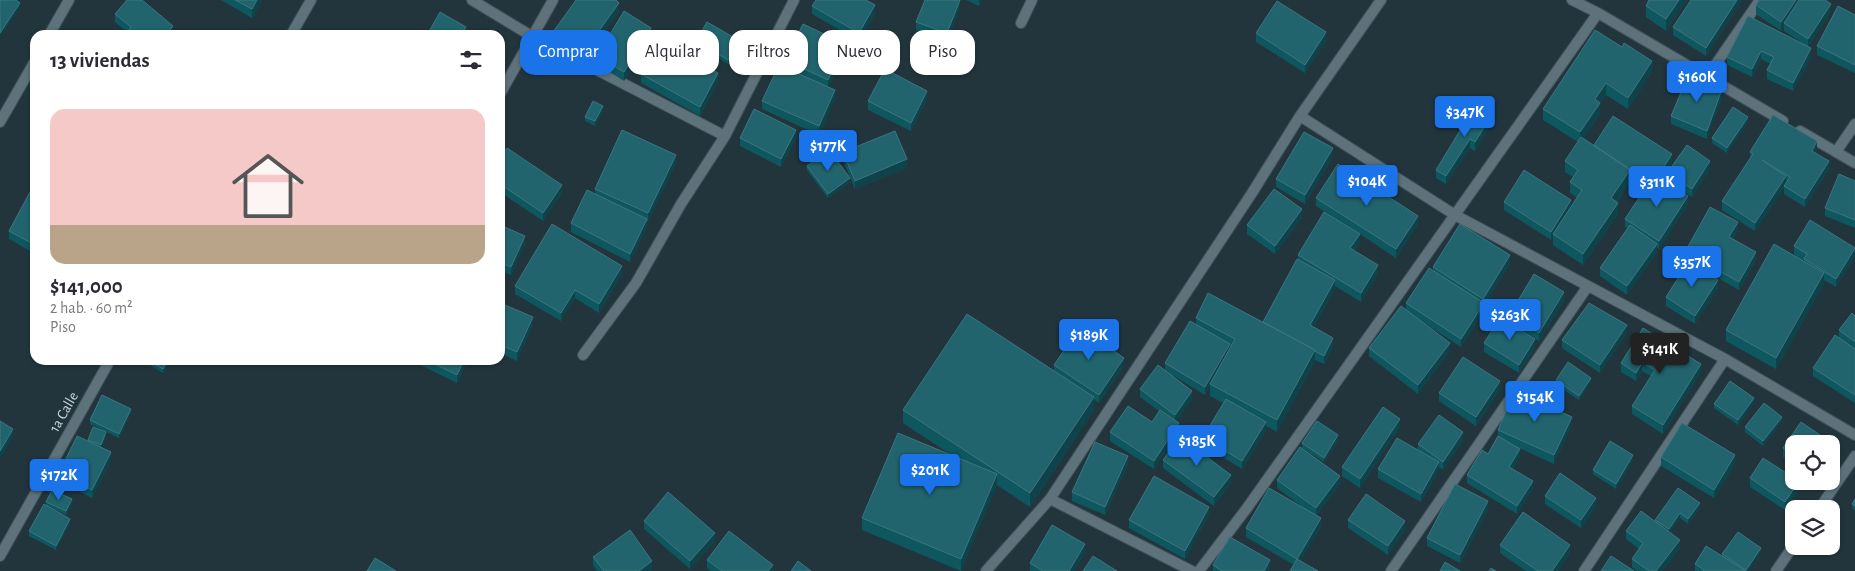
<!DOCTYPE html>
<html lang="es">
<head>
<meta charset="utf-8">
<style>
  body { margin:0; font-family:"Alegreya Sans",sans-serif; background:#f2f2f3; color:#2b2b33; height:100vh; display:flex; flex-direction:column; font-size:19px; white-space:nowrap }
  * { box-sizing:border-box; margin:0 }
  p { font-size:16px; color:#7c7c81 }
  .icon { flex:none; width:28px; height:28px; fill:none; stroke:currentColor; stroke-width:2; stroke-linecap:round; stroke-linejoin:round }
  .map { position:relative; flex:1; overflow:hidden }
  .sheet { position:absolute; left:30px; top:30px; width:475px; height:335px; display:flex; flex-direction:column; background:#fff; border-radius:15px; box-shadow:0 1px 4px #0004 }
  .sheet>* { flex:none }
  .top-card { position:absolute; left:520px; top:30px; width:475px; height:45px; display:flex; gap:10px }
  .fabs { position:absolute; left:1785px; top:435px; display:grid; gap:10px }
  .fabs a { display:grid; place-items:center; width:55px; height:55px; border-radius:10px; background:#fff; box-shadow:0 1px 4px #0004; font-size:25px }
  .price { position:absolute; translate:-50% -42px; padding:0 11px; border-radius:5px; background:#1a73e8; color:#fff; font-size:16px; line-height:32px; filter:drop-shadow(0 1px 2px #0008) }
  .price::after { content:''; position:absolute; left:50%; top:30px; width:15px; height:11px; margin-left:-8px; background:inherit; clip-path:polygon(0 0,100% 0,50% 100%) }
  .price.on { background:#222; color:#fff }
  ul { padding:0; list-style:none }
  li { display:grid; align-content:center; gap:10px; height:265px; padding:0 20px }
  li span { display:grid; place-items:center; height:155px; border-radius:15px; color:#555 }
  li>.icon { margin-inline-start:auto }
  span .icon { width:90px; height:90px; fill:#fffc; stroke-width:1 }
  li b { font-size:21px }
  h2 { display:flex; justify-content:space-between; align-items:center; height:60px; padding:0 20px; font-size:21px }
  .tag { padding:0 18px; border-radius:15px; background:#fff; box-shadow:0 1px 4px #0004; font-size:18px; line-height:45px }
  .tag.on { background:#1a73e8; color:#fff }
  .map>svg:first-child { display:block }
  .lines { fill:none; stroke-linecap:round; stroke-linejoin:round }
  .minor-casing { stroke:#405057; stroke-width:12 }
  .minor { stroke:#5d727b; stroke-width:10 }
  .wall { fill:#0e575f }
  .shaded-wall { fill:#0e434c }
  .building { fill:#22646d; stroke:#3d767e }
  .labels { text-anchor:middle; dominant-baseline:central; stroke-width:4; stroke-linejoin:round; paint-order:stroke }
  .street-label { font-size:15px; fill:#cad5db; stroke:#22353d }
</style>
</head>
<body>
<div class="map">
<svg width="1855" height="571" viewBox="0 0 1855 571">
  <rect width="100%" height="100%" fill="#22353d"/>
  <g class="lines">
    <defs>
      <path id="minor" d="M472 0 533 37 725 136
        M1572 0 1598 13 1783 121
        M1021 23 1032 0
        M49 35 69 0
        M291 35 311 0
        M1707 77 1760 0
        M500 94 553 0
        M1300 116 1455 215 1725 359 1855 435
        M0 122 35 61
        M1800 131 1855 163
        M1836 152 1855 124
        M583 355 636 283 681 204 725 136 794 0
        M1050 499 1192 571
        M1819 509 1855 456
        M0 556 110 360
        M986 571 1050 499 1252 193 1300 116 1381 0
        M1199 571 1247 508 1598 13
        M1391 571 1588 286
        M1584 571 1725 359
        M1776 571 1794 545"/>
    </defs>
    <use href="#minor" class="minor-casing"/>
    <use href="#minor" class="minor"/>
  </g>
  <path class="wall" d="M221 0H262L252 18Z
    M966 0H982L979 6Z
    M1687 0 1666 31 1646 17V6Z
    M1741 0V2L1706 56 1673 35V27Z
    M1756 5 1831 12 1808 47 1811 57 1793 91 1767 79V70L1771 64 1761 59 1752 77 1727 65V57L1748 16 1808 47 1784 31V26L1781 31 1756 14Z
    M812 6 875 14 859 41 812 14Z
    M960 8 947 42 916 30V22Z
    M619 11 583 62 553 40V32Z
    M115 14 173 34 127 32 115 22Z
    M1855 15V73L1817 55V46Z
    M1595 30 1652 72 1628 109 1606 95 1600 104V114L1584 138 1594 145 1672 162 1661 179 1688 204 1659 249 1657 248V252L1627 295 1600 276V268L1627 228 1625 227V219L1653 177 1651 175 1644 187 1630 178V181L1617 202 1618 214 1583 265 1553 245V237L1551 240 1504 210V202L1571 207 1577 198 1570 193V182L1573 177 1565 172V161L1578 142 1543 120V109Z
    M1256 33 1326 41 1305 73 1256 42Z
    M651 36 624 81 597 64V56Z
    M696 41 740 45 728 64 696 45Z
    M845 52 828 87 835 99 819 135 762 109V101L785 68V60Z
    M641 74 718 82 700 116 641 83Z
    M1722 97 1707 139 1671 124V116Z
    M927 99 911 131 868 110V101Z
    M603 111 595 126 585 121V117Z
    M1492 115V123L1475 151 1470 148 1446 184 1436 178V170Z
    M1748 122 1727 153 1712 143V138Z
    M740 138H796L781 167 740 146Z
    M1817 150 1815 153 1829 169 1805 207 1784 194V188L1755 231 1722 210V201L1750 158V152Z
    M843 152 907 168 855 189 843 160Z
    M1333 156 1305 204 1276 187V179Z
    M500 158 562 193 543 221 500 192Z
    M676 163 648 222 647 221V227L630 262 571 232V223L595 194V189Z
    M807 166 850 182 828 198 807 170Z
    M1710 169 1692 197 1667 181V173Z
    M1855 181V228L1825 216V208Z
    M35 195V254L9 239V231Z
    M1316 198 1418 224 1396 258 1360 234V242L1354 251 1378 273 1361 302 1335 286V288L1314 327 1333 347 1324 364 1315 360V361L1277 432 1266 426V431L1242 469 1203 445V437L1223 403 1210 396V387L1205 395 1172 375 1192 399 1176 421 1179 431 1154 469 1110 441V432L1152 422 1159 411 1140 397V389L1165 370V363L1196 324V318L1263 322 1298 259V255L1357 233 1316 206Z
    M1302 218 1275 254 1247 234V225Z
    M500 225 525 244 511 275 500 270Z
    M1738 230 1733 239 1756 260 1739 290 1700 268 1718 288 1695 324 1666 306V297L1688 262 1685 260V252Z
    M1794 246 1855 248V256L1836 287 1824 280V284L1776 369 1726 341V330L1804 261 1794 255Z
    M1510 264 1484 305V311L1461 347 1424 323 1450 351 1418 394 1369 356V348L1406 310V303L1433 270V267Z
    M622 274 599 313 575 298 561 321 515 294V286Z
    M1564 301 1539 341 1510 322V314Z
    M500 316 533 325 517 361 500 353Z
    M1855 316V403L1813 376V368L1839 338V330Z
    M1643 328 1701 372 1663 434 1632 414V406L1651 376 1642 371 1636 381 1621 372V363Z
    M1627 333 1600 373 1562 348V340Z
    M1484 343 1535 348 1519 373 1484 352Z
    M141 360H171L163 373Z
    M334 360H341L340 363Z
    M410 360H468L457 383Z
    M1054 365 1124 366 1099 403 1094 400V410L1030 507 997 485 961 571 862 530V518L953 456 903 423V410L1054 371Z
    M1556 380 1591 382 1579 400 1556 385Z
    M1500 390 1476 426 1439 401V393Z
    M1754 403 1738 425 1714 408V404Z
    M131 413 119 438 90 424V420Z
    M1782 421 1763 446 1745 432V427Z
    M1801 422 1836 446V454L1831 461V444H1794V464L1783 457V448Z
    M1572 425 1554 464 1517 447 1520 457 1513 469 1533 489 1517 514 1467 483V475L1488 454 1498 437V430Z
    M1400 427 1360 488 1342 476V467Z
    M106 437 101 448 111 461 92 498 59 481V473L88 440Z
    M1338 440 1324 462 1302 448V443Z
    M1463 441 1443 470 1439 467V470L1421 502 1378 478V469L1418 450V444Z
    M1661 457 1735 464 1714 498 1661 466Z
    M1163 460 1231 483 1214 506 1163 468Z
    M1633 460 1616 489 1593 474V470Z
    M1128 464 1105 515 1072 501V492Z
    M1750 478 1799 490 1785 510 1750 487Z
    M1277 480 1340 484 1316 516 1321 527 1294 565 1246 537V528L1308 511 1277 488Z
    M1545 496 1596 507 1581 528 1545 504Z
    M1855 499V511L1852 508V504Z
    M46 502 72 503 66 515 51 508 70 523 56 550 29 536V531L46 506Z
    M1700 508 1688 524 1680 518 1670 532 1680 548 1662 571H1637L1632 567V559L1639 549 1626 539V531L1655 522V520Z
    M1488 510 1460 563 1427 546V538Z
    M1209 515 1185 559 1129 528V520Z
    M1348 520 1405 529 1388 555 1348 528Z
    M644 521 715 541 690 569 644 529Z
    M1500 545 1570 553 1558 571H1526L1500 553Z
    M1085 552 1074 571H1030V563Z
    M1761 552 1748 571H1695V564L1722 557V554Z
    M593 557 652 569 650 571H597L593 565Z
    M707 560 773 571H711L707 568Z
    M1213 565 1270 568 1268 571H1213Z"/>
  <path class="shaded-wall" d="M257 0H262L252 18V9Z
    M960 0V8L947 42V33Z
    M979 0H982L979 6Z
    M1679 0H1687L1666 31V19Z
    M1737 0H1741V2L1706 56V48Z
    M1796 0H1801L1784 23V26L1781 31V22Z
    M20 3V8L0 37V33Z
    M619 3V11L583 62V53Z
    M1831 4V12L1808 47V39Z
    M875 5V14L859 41V33Z
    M173 26V34L166 35Z
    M466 27V35H461Z
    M651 28V36L624 81V72Z
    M1326 32V41L1305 73V65Z
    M740 41V45L728 64V60Z
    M845 44V52L828 89V80Z
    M1811 48V57L1793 91V83Z
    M1761 51V59L1752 77V69Z
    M1652 61V72L1628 109V98Z
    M718 73V82L700 116V107Z
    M1606 83V95L1600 104V114L1580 144V132L1595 99Z
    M1722 89V97L1707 139V131Z
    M835 90V99L819 135V126Z
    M927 91V99L911 131V123Z
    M603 106V111L595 126V121Z
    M1492 115V123L1475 151V142Z
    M1748 117V122L1727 153V148Z
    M796 130V138L781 167V159Z
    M1470 139V148L1446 184V176Z
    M1817 141V150L1812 159V151Z
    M1333 148V156L1305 204V195Z
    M1672 154V162L1660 181V173Z
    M676 155V163L648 222V213Z
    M907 159V168L855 189V181Z
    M1710 161V169L1692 197V189Z
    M1829 161V169L1805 207V199Z
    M1651 167V175L1644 187V179Z
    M1630 170V181L1611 210V198Z
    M1786 176V184L1784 186V188L1755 231V223Z
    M850 178V182L828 198V194Z
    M562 185V193L543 221V213Z
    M1688 196V204L1659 249V241Z
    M1571 200V208L1553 234V237L1551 240V232Z
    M1618 203V214L1583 265V254Z
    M1302 209V218L1275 254V246Z
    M1418 216V224L1396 258V249Z
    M647 219V227L630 262V254Z
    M1738 222V230L1729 245V237Z
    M1360 234V242L1350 257V248Z
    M525 236V244L511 275V267Z
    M1657 244V252L1627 295V286Z
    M1855 248V256L1836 287V279Z
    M1756 252V260L1739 290V282Z
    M1510 255V264L1484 305V311L1461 347V339L1483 305V299Z
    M1378 265V273L1361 302V293Z
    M622 266V274L599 313V304Z
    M1824 273V284L1776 369V358Z
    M1335 280V288L1310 334V325Z
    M1718 280V288L1695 324V316Z
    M575 290V298L561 321V313Z
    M1564 292V301L1539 341V333Z
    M533 317V325L517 361V352Z
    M1627 325V333L1600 373V365Z
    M1333 338V347L1324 364V356Z
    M1535 339V348L1519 373V365Z
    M1450 343V351L1418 394V385Z
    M1230 344V352L1210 384V387L1205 395V387Z
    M1315 350V361L1277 432V420Z
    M1124 358V366L1099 403V395Z
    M168 360H171L163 373V369Z
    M464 360H468L457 383V375Z
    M1642 363V371L1636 381V373Z
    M1701 364V372L1663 434V425Z
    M1591 378V382L1579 400V396Z
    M1500 381V390L1476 426V417Z
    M1192 391V399L1175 423V415Z
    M1094 397V410L1030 507V493Z
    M1754 398V403L1738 425V420Z
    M131 409V413L119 438V434Z
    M1572 417V425L1554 464V455Z
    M1782 417V421L1763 446V441Z
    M1400 419V427L1360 488V479Z
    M1266 422V431L1242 469V461Z
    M1179 423V431L1154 469V461Z
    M13 429V437L0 459V451Z
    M106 432V437L101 449V445Z
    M1463 432V441L1443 470V462Z
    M1338 435V440L1324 462V458Z
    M1836 446V454L1831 461V453Z
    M1520 449V457L1509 475V467Z
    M111 452V461L92 498V490Z
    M1633 455V460L1616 489V484Z
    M1735 455V464L1714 498V490Z
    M1128 456V464L1105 515V507Z
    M1439 462V470L1421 502V494Z
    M997 474V486L961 571V559Z
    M1231 475V483L1214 506V497Z
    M1340 476V484L1316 516V508Z
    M1533 481V489L1517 514V506Z
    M1799 481V490L1785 510V502Z
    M1596 498V507L1581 528V520Z
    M72 499V503L66 515V511Z
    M1488 501V510L1460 563V555Z
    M1700 503V508L1688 524V519Z
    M1209 507V515L1185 559V551Z
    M1680 513V518L1669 534V529Z
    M1321 518V527L1297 567V559Z
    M70 519V523L56 550V546Z
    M1405 521V529L1388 555V546Z
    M715 533V541L690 569V561Z
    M1680 540V548L1662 571H1656Z
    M1085 544V552L1074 571H1069Z
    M1570 545V553L1558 571H1552Z
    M1761 548V552L1748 571H1746Z
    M1270 560V568L1268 571H1264Z
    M652 561V569L650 571H639Z
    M773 565V571H768Z"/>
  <path class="building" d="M0 0H16L20 3 0 33Z
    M127 0H142L173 26 166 35H125L131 27 115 14Z
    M235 0H257L252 9Z
    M576 0H616L619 3 583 53 553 32Z
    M816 0H866L875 5 859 33 812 6Z
    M925 0H960L947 33 916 22Z
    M1649 0H1679L1666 19 1646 6Z
    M1691 0H1737L1706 48 1673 27Z
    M1759 0H1796L1781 22 1756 5Z
    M1799 0H1825L1831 4 1808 39 1784 23Z
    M1277 1 1326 32 1305 65 1256 33Z
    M1838 6 1855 15V65L1817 46Z
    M624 11 651 28 624 72 597 56Z
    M440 12 466 27 461 35H427Z
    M1748 16 1811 48 1793 83 1767 70 1774 57 1761 51 1752 69 1727 57Z
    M707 22 740 41 728 60 696 41Z
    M803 24 845 44 828 80 785 60Z
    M1595 30 1622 47 1624 43 1652 61 1628 98 1606 83 1595 99 1600 103 1580 132 1543 109Z
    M660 41 718 73 700 107 641 74Z
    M779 65 835 90 819 126 762 101Z
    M885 69 927 91 911 123 868 101Z
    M1689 74 1722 89 1707 131 1671 116Z
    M593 101 603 106 595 121 585 117Z
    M1476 104 1492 115 1475 142 1470 139 1446 176 1436 170Z
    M1733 107 1748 117 1727 148 1712 138Z
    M754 109 796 130 781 159 740 138Z
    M1773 115 1817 141 1812 151 1829 161 1805 199 1784 186 1790 177 1762 160 1786 176 1755 223 1722 201 1753 154 1750 152Z
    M1613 116 1672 154 1660 173 1651 167 1644 179 1594 145Z
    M622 130 676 155 648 213 595 189Z
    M895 131 907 159 855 181 843 152Z
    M1304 132 1333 148 1305 195 1276 179Z
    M1581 137 1630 170 1611 198 1618 203 1583 254 1553 234 1582 190 1570 182 1578 170 1565 161Z
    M1687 145 1710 161 1692 189 1667 173Z
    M507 148 562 185 543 213 500 184V158Z
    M829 150 850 178 828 194 807 166Z
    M1338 164 1418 216 1396 249 1316 198Z
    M1524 170 1571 200 1551 232 1504 202Z
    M1839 174 1855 181V220L1825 208Z
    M1654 175 1688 196 1659 241 1625 219Z
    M1274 189 1302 209 1275 246 1247 225Z
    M587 190 647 219 630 254 571 223Z
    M30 192 35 195V245L9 231Z
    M1710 207 1738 222 1729 237 1756 252 1739 282 1685 252Z
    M1324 212 1360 234 1350 248 1378 265 1361 293 1298 255Z
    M1810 220 1855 248 1836 279 1804 259 1807 254 1794 246Z
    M552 224 622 266 599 304 575 290 561 313 515 286Z
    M1460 224 1510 255 1483 299 1433 267Z
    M500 225 525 236 511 267 500 262Z
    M1630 225 1657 244 1627 286 1600 268Z
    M1774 244 1824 273 1776 358 1726 330Z
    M1297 259 1335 280 1310 325 1333 338 1324 356 1315 351V350L1263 322Z
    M1689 261 1718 280 1695 316 1666 297Z
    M1429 268 1484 303 1461 339 1406 303Z
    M1534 274 1564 292 1539 333 1510 314Z
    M1208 293 1315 350 1277 420 1210 384 1235 339 1196 318Z
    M1589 303 1627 325 1600 365 1562 340Z
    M505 305 533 317 517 352 500 345V316Z
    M1401 306 1450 343 1418 385 1369 348Z
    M1852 313 1855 316V342L1839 330Z
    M967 314 1094 397 1030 493 903 410Z
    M1500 318 1535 339 1519 365 1484 343Z
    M1190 321 1230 344 1205 387 1165 363Z
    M1080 327 1124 358 1099 395 1054 365Z
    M1643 328 1701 364 1663 425 1632 406 1655 370 1642 363 1636 373 1621 363Z
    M1835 335 1855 349V395L1813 368Z
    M1463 357 1500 381 1476 417 1439 393Z
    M148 360H168L163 369Z
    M427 360H464L457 375Z
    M1568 362 1591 378 1579 396 1556 380Z
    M1158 365 1192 391 1175 415 1140 389Z
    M1730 381 1754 398 1738 420 1714 404Z
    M1515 391 1572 417 1554 455 1498 430Z
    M102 395 131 409 119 434 90 420Z
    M1226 399 1266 422 1242 461 1203 437Z
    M1764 403 1782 417 1763 441 1745 427Z
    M1128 406 1152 422 1160 410 1179 423 1154 461 1110 432Z
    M1383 407 1400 419 1360 479 1342 467Z
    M1439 415 1463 432 1443 462 1418 444Z
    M0 421 13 429 0 451Z
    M1317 421 1338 435 1324 458 1302 443Z
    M1801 422 1836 446 1831 453V444H1794V455L1783 448Z
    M1682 423 1735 455 1714 490 1661 457Z
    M93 427 106 432 101 445 88 440Z
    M898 433 997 474 961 559 862 518Z
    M77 436 111 452 92 490 59 473Z
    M1498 436 1520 449 1509 467 1533 481 1517 506 1467 475 1482 450 1488 454Z
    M1180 437 1231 475 1214 497 1163 460Z
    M1397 438 1439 462 1421 494 1378 469Z
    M1610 441 1633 455 1616 484 1593 470Z
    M1095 442 1128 456 1105 507 1072 492Z
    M1300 447 1340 476 1316 508 1277 480Z
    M1763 458 1794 478V481H1799L1785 502 1750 478Z
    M1560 473 1596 498 1581 520 1545 496Z
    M1154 476 1209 507 1185 551 1129 520Z
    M1455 484 1488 501 1460 555 1427 538Z
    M1269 488 1321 518 1297 559 1246 528Z
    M1678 488 1700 503 1688 519 1680 513 1669 529 1655 520Z
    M52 490 72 499 66 511 46 502Z
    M668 492 715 533 690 561 644 521Z
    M1366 494 1405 521 1388 546 1348 520Z
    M1855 499V506L1852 504Z
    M44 504 70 519 56 546 29 531Z
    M1641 511 1680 540 1656 571H1649L1632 559 1643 543 1626 531Z
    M1523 512 1570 545 1552 571H1538L1500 545Z
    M1052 525 1085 544 1069 571H1043L1030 563Z
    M630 530 652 561 639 571H604L593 557Z
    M729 531 773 565 768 571H722L707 560Z
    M1738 532 1761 548 1746 570 1722 554Z
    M1230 537 1270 560 1264 571H1222L1213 565Z
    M1706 546 1746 571H1703L1704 570 1695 564Z
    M1093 556 1117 571H1083Z
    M1611 556 1634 571H1601Z
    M375 558 396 571H367Z
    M1297 559 1318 571H1290Z
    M798 561 811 571H791Z
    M1445 562 1460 571H1440Z
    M1491 568 1496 571H1489Z"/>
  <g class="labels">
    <g class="street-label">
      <text transform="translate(64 412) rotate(-61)">1a Calle</text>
    </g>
  </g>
</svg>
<div class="fabs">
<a><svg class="icon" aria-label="locate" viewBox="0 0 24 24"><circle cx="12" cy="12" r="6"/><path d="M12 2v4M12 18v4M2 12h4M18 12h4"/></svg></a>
<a><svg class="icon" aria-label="layers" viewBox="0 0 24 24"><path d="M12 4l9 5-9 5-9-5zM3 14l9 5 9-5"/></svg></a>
</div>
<b class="price" style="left:1697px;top:103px">$160K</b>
<b class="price" style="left:1465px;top:138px">$347K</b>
<b class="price" style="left:828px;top:172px">$177K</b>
<b class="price" style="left:1367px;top:207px">$104K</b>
<b class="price" style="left:1657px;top:208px">$311K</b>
<b class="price" style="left:1692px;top:288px">$357K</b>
<b class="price" style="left:1510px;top:341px">$263K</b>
<b class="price" style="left:1089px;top:361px">$189K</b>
<b class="price on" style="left:1660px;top:375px">$141K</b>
<b class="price" style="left:1535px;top:423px">$154K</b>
<b class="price" style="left:1197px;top:467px">$185K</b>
<b class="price" style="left:930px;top:496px">$201K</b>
<b class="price" style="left:59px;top:501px">$172K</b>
<div class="top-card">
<a class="tag on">Comprar</a>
<a class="tag">Alquilar</a>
<a class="tag">Filtros</a>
<a class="tag">Nuevo</a>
<a class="tag">Piso</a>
</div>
<section class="sheet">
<h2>13 viviendas<svg class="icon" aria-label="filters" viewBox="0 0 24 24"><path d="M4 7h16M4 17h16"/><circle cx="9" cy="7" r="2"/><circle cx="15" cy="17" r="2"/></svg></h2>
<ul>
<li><span style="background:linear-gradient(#f6c9c9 75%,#b9a48a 0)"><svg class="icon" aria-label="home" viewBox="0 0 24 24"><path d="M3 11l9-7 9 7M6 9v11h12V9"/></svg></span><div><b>$141,000</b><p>2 hab. · 60 m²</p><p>Piso</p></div></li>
</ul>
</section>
</div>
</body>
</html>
